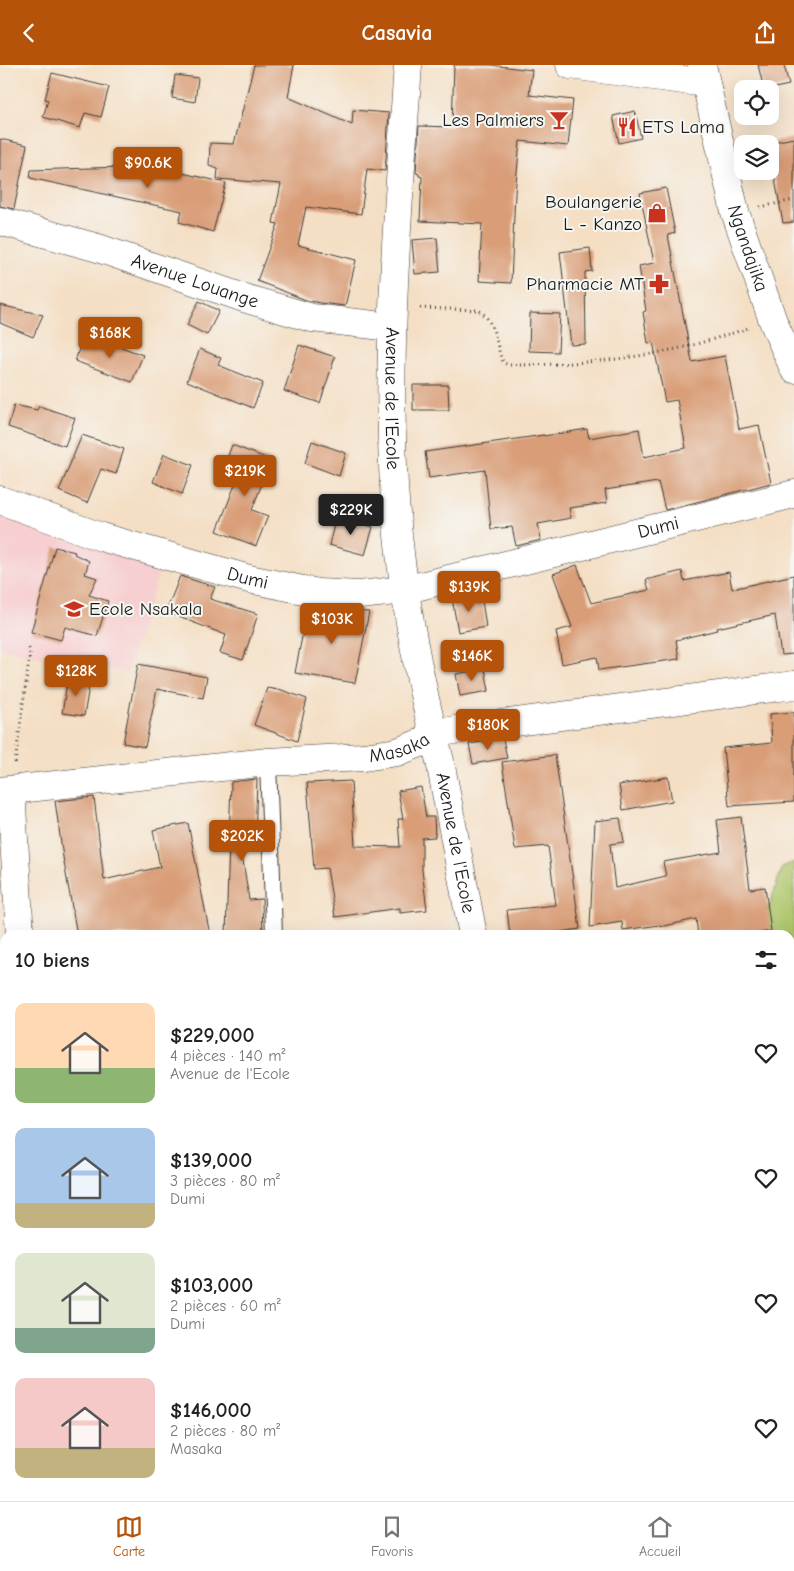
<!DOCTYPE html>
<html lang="fr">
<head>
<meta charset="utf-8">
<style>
  body { margin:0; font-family:"Comic Neue",sans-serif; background:#f6f6f6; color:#222; height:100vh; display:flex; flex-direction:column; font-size:19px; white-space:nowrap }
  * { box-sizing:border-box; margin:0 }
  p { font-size:16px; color:#767676 }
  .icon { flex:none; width:28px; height:28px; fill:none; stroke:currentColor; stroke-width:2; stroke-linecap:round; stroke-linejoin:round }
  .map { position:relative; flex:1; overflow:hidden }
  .panel { position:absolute; left:0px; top:865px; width:795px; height:571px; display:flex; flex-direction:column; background:#fff; border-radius:15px 15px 0 0; box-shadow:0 5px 20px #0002 }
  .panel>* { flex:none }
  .fabs { position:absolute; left:734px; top:15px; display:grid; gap:10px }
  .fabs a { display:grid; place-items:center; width:45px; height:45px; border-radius:10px; background:#fff; box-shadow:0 5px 20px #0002; font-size:25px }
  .price { position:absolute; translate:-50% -42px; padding:0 11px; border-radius:5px; background:#b45309; color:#fff; font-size:16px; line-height:32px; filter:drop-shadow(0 1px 2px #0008) }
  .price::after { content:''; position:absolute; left:50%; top:30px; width:15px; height:11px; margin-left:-8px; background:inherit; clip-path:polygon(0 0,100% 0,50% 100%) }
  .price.active { background:#222; color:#fff }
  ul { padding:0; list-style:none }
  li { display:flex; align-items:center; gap:15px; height:125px; padding:0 15px }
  li span { display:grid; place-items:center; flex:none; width:140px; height:100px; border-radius:10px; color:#555 }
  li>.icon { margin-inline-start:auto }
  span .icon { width:60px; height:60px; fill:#fffc; stroke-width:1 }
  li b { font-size:21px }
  h2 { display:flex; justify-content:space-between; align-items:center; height:60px; padding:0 15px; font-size:21px }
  header { display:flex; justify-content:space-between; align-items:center; height:65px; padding:0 15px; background:#b45309; color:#fff; font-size:22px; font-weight:600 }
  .menu { display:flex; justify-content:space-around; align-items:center; height:70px; border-top:1px solid #e0e0e0; background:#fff; font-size:14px; color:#767676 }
  .menu a { display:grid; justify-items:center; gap:2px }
  .menu .active { color:#b45309 }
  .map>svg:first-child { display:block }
  .built { fill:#f7cfd0 }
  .green { fill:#adc469; stroke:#647042 }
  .building { fill:#d99e78 }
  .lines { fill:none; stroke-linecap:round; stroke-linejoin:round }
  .service-casing { stroke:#3c3935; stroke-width:18 }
  .minor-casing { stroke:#3c3935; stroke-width:29 }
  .path { stroke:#3c3935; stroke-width:3; stroke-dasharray:1 4; stroke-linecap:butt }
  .service { stroke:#fff; stroke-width:16 }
  .minor { stroke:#fff; stroke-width:28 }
  .labels { text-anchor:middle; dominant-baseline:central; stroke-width:4; stroke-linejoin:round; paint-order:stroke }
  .poi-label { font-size:19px; fill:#1c1c1c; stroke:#f6f6f2; text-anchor:end }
  .street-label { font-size:19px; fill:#1c1c1c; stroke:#f6f6f2 }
</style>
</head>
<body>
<header><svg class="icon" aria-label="back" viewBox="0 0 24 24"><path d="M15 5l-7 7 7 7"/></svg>Casavia<svg class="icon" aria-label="share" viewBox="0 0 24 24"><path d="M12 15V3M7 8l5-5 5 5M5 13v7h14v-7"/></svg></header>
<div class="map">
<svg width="794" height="1436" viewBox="0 0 794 1436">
  <rect width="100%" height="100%" fill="#f6f6f2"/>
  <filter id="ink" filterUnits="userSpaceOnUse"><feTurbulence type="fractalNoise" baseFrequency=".02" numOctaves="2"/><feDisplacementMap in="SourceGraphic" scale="10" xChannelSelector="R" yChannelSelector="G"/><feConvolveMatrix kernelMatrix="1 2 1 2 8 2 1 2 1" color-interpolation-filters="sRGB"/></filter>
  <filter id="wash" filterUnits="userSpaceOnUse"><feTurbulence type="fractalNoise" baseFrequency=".0096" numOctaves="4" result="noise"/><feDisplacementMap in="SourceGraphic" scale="20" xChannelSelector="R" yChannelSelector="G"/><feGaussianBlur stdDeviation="1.12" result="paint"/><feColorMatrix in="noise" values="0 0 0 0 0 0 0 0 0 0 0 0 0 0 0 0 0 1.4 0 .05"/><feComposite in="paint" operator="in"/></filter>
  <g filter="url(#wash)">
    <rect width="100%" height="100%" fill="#f4dfc5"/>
    <path class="built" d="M0 446 160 505 126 609 43 585 42 593 0 583Z"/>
    <path class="green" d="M794 797V1436H699L696 1431H790V870H760L782 802Z"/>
    <g id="blocks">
      <path class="building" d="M254 0H294L288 32 352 60 353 45 389 48 385 106 367 104 361 149 306 142 298 180 356 195 345 241 320 238 306 235 257 216 278 159 273 158 281 119 217 114 218 104 209 101 210 78 234 79Z
        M454 0H491L532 5 529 30 573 35 568 81 520 76 515 128 511 218 479 216 482 159 420 156 422 112 419 111V109L416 108 419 61 452 62Z
        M758 0H784L789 20 770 24H764Z
        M52 8 109 22 101 52 85 48 80 63 43 52 48 35 45 34Z
        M175 10 198 13 195 37 172 33Z
        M635 46 641 73 619 78 613 51Z
        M794 73V157L783 158 770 87V79L768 78Z
        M0 74 27 80 14 144 0 141Z
        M152 101 226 118 213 167 179 157 182 146 30 113 31 105Z
        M666 123 675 168 668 170 692 297 725 291 739 364 759 360 771 418 665 445 658 417 605 425 607 438 569 443 571 453 538 459 541 475 516 481 512 462 491 464 485 405 429 413 425 387 544 370V371L587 364 589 373 639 364 644 392 686 383 677 335 665 337 653 277 648 278 643 247 646 246 639 201 654 198 640 128Z
        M437 173 440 207 415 209 412 175Z
        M590 183 592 206 585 207 586 279 571 280 560 187Z
        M199 236 219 246 207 270 187 260Z
        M0 240 43 250 33 272 0 258Z
        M530 248 560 249 558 287 529 286Z
        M82 275 102 282 105 276 143 290 132 317 75 296Z
        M299 280 335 292 320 338 284 326Z
        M200 284 221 293 218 300 263 318 253 343 187 316Z
        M413 320H448L449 345H413Z
        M14 340 37 345 39 341 75 353 65 381 8 362Z
        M82 370 124 384 116 409 101 404 87 438 59 426Z
        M312 376 346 388 339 411 305 398Z
        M232 380 271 395 252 445 268 451 256 481 217 466 240 407 224 401Z
        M164 389 193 400 182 429 153 417Z
        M336 452 373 462 365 490 329 480Z
        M55 482 75 487 74 489 89 496 85 509 97 513 89 530 108 536 97 571 65 562 61 575 31 567Z
        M577 500 591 538 649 525 646 515 682 506 684 516 729 507 732 524 794 510V589L781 590 775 550 717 563V565L676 575 679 594 599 605 597 592 562 599 556 566 572 562 553 509Z
        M180 511 215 522 210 534 258 549 243 595 220 588 226 570 166 547Z
        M481 529 486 562 458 567 452 533Z
        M337 545 369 547 355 618 295 608 307 546 336 552Z
        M138 599 207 612 203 633 157 624 145 682 123 678Z
        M485 604 489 626 460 631 456 609Z
        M68 612 90 616 84 651 62 648Z
        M267 623 278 625 279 624 307 634 297 676 254 660Z
        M794 647V737L729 741 723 683 772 678 770 649Z
        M503 674 507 693 473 699 469 679Z
        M555 690 580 864 539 870H510L507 845 556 840 548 781 515 784 502 697Z
        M668 712 672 736 623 745 619 720Z
        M257 714 255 776 240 775 249 835 262 834 263 870H226L229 776 237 775H229L231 717Z
        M351 716 355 781 400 782 398 754H403L398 726 421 722 426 752H434L435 772 422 773V805L427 845 400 848V843L335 852 327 803 314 804 307 718Z
        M94 732 104 815 160 802 153 765 188 758 210 870H77L63 792 55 736Z
        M741 752 750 824 765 822 771 866 749 870H738V867L698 870 696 854 660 862V860L623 865 622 857 590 862 595 756 620 753 624 777 610 779 615 823 666 811 663 797 721 787 717 755Z"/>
    </g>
  </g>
  <g filter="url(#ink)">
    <use href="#blocks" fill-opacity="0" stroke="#3c3935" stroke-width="1"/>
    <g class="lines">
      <defs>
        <path id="service" d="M268 697 274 870
          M744 1431 745 1436"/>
        <g id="minor">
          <path id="s1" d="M408 0C399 134 387 267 393 401 397 500 415 600 440 696L473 870"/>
          <path d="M570 0 706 18"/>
          <path id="s2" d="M702 0 735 147 773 256 794 304"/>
          <path id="s3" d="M0 156 98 183 244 233 312 253 392 262"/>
          <path id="s4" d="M0 435 101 472 249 514 318 528 360 530 404 525 794 429"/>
          <path id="s5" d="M0 726 268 697 364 692 397 687 420 678 433 668 794 620"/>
          <path d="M11 726 20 870"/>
          <path d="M0 975H5"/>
          <path d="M0 1042 5 1017"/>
          <path d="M0 1420 5 1416"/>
          <path d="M329 1436 333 1431"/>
          <path d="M523 1436 527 1431"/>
        </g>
      </defs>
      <use href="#service" class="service-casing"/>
      <use href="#minor" class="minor-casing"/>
      <path class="path" d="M760 142 794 135
        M420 243 478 245C494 254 496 277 501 293L504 298 509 300C570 300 633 295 693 280 711 275 730 269 748 263
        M15 698 30 588 28 580"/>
      <use href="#service" class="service"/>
      <use href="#minor" class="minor"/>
    </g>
  </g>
  <defs>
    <symbol id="bar-bare" viewBox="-9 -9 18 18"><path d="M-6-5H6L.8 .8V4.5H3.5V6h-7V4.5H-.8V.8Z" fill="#c8321e" stroke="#f6f6f2" stroke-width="2.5" paint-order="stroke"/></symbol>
    <symbol id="restaurant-bare" viewBox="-9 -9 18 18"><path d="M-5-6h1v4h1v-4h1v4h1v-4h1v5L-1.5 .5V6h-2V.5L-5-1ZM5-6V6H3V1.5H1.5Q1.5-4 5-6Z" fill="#c8321e" stroke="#f6f6f2" stroke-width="2.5" paint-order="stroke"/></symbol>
    <symbol id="shop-bare" viewBox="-9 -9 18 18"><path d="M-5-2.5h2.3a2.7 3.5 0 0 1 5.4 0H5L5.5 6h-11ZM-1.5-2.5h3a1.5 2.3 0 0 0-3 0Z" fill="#c8321e" stroke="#f6f6f2" stroke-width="2.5" paint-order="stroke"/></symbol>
    <symbol id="pharmacy-bare" viewBox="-9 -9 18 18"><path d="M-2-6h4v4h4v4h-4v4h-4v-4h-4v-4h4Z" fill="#c8321e" stroke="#f6f6f2" stroke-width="2.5" paint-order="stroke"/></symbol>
    <symbol id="school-bare" viewBox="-9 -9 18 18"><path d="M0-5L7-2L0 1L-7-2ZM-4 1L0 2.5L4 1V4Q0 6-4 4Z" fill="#c8321e" stroke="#f6f6f2" stroke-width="2.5" paint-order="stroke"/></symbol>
  </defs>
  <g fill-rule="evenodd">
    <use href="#bar-bare" x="545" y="41" width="28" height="28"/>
    <use href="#restaurant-bare" x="613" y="48" width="28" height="28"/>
    <use href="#shop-bare" x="643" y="134" width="28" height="28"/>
    <use href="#pharmacy-bare" x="645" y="205" width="28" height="28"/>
    <use href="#school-bare" x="60" y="530" width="28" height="28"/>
  </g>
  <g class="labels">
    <g class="poi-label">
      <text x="544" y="55">Les Palmiers</text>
      <text x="642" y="62" text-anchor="start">ETS Lama</text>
      <text x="642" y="137">Boulangerie<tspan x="642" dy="22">L - Kanzo</tspan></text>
      <text x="644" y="219">Pharmacie MT</text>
      <text x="89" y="544" text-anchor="start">Ecole Nsakala</text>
    </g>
    <g class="street-label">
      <text stroke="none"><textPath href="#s2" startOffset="189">Ngandajika</textPath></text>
      <text stroke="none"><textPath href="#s3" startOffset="204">Avenue Louange</textPath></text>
      <text stroke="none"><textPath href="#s1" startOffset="334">Avenue de l'Ecole</textPath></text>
      <text stroke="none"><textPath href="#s4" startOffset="680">Dumi</textPath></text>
      <text stroke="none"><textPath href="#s4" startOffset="260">Dumi</textPath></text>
      <text stroke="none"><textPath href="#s5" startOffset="402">Masaka</textPath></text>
      <text stroke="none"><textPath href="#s1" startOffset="784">Avenue de l'Ecole</textPath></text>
    </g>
  </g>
</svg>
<div class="fabs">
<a><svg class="icon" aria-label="locate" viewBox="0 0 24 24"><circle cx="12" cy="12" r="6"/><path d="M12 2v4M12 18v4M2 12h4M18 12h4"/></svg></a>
<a><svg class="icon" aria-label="layers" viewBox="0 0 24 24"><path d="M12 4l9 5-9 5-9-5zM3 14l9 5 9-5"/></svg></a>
</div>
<b class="price" style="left:148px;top:124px">$90.6K</b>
<b class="price" style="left:110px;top:294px">$168K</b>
<b class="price" style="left:245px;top:432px">$219K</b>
<b class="price active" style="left:351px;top:471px">$229K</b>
<b class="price" style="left:469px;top:548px">$139K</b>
<b class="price" style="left:332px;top:580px">$103K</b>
<b class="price" style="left:472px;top:617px">$146K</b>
<b class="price" style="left:76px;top:632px">$128K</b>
<b class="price" style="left:488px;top:686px">$180K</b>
<b class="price" style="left:242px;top:797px">$202K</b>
<section class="panel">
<h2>10 biens<svg class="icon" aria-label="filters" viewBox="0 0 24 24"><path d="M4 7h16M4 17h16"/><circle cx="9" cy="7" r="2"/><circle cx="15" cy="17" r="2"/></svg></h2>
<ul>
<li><span style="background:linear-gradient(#ffd9b3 65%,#8fb573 0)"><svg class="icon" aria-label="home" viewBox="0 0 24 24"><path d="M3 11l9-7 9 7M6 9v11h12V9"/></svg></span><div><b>$229,000</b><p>4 pièces · 140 m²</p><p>Avenue de l'Ecole</p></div><svg class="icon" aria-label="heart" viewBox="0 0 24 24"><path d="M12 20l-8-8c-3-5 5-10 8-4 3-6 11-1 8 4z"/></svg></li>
<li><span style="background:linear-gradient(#a9c7e8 75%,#c2b280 0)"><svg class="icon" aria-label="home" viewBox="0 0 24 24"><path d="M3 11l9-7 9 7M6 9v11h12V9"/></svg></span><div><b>$139,000</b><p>3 pièces · 80 m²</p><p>Dumi</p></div><svg class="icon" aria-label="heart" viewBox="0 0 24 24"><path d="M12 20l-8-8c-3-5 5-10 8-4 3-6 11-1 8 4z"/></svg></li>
<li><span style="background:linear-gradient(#dfe7d0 75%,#7fa58c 0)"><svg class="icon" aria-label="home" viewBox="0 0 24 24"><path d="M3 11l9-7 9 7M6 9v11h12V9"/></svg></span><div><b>$103,000</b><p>2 pièces · 60 m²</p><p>Dumi</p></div><svg class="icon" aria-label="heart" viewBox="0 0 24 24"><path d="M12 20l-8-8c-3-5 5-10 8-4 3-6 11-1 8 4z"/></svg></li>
<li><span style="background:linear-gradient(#f6c9c9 70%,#c2b280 0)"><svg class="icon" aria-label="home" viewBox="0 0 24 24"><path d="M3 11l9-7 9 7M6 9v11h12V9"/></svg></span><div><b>$146,000</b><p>2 pièces · 80 m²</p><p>Masaka</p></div><svg class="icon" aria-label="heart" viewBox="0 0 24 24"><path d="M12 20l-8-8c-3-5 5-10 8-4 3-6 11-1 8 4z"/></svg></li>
</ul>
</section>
</div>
<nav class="menu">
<a class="active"><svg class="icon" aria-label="map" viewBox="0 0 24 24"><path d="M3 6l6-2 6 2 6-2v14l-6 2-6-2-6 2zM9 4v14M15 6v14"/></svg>Carte</a>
<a><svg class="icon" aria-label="saved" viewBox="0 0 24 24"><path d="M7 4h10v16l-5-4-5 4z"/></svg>Favoris</a>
<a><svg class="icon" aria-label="home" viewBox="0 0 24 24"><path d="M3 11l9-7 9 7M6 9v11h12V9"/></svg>Accueil</a>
</nav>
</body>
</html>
